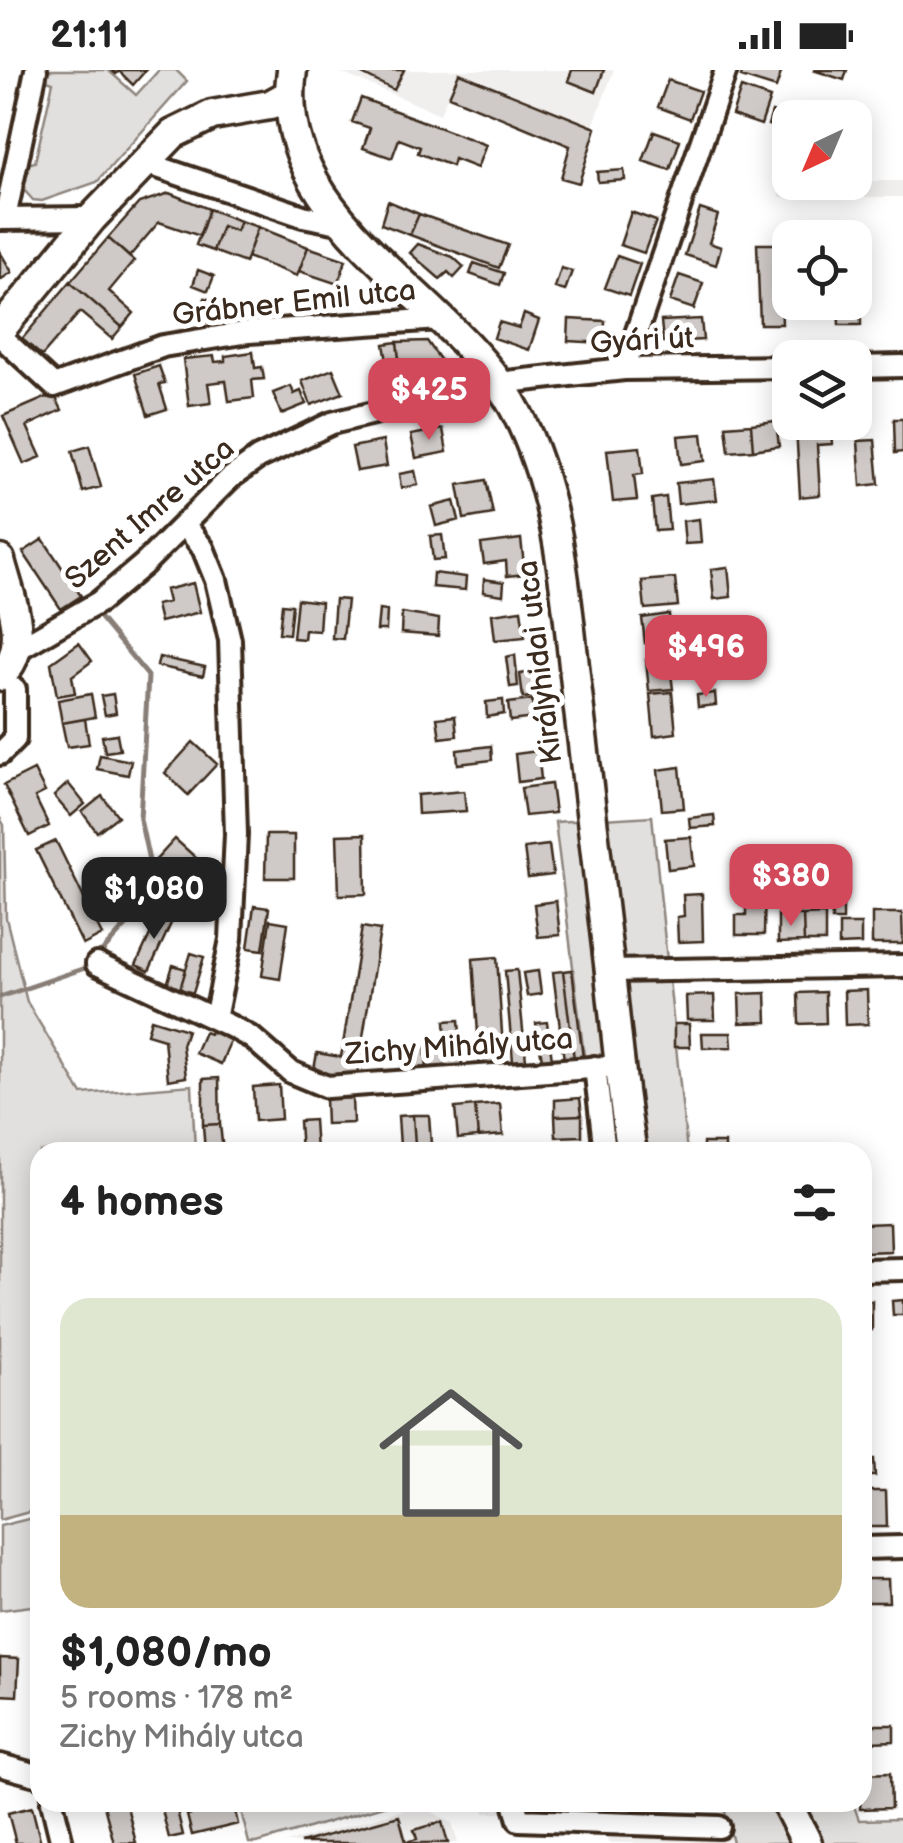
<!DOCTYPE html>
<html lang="en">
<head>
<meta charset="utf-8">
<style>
  body { margin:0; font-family:"Balsamiq Sans",sans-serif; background:#f2f2f2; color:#222; height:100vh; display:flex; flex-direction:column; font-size:38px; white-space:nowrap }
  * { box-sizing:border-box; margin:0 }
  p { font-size:32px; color:#767676 }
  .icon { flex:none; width:55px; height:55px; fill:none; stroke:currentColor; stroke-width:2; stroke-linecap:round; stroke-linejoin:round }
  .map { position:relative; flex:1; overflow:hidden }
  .side { position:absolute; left:30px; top:1072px; width:842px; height:670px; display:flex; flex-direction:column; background:#fff; border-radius:30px; box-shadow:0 5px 25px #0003 }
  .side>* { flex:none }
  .needle { width:65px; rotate:224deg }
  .controls { position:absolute; left:772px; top:30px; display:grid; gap:20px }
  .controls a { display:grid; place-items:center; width:100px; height:100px; border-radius:20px; background:#fff; box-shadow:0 5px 25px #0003; font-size:50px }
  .price { position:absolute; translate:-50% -85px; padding:0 22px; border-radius:20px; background:#d1495b; color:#fff; font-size:32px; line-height:65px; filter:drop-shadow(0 2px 5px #0008) }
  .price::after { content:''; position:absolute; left:50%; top:60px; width:30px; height:22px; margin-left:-15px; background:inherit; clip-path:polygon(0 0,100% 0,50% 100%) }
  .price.active { background:#222; color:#fff }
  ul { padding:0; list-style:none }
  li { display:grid; align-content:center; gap:20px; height:530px; padding:0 30px }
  li span { display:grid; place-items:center; height:310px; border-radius:30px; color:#555 }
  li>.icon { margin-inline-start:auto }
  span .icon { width:180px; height:180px; fill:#fffc; stroke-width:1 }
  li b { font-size:42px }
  h2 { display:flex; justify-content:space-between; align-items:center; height:120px; padding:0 30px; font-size:42px }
  .status { display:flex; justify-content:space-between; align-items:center; height:70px; padding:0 50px; background:#fff; direction:ltr }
  .status svg { height:28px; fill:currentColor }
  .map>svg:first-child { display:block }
  .built { fill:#f1efee }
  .green { fill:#e2e0de; stroke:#8e857e; stroke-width:2.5 }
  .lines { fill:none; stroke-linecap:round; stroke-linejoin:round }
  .stream { stroke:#887e77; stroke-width:5 }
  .building { fill:#cfcac7; stroke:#3b2a1e; stroke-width:2.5 }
  .minor-casing { stroke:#3b2a1e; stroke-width:28 }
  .major-casing { stroke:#3b2a1e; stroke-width:35 }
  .minor { stroke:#fff; stroke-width:20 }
  .major { stroke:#fff; stroke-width:28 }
  .labels { text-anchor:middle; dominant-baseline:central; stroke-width:10; stroke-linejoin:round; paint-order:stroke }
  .street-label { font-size:30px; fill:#3b2a1e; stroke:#fff }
</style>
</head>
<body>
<div class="status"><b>21:11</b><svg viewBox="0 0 49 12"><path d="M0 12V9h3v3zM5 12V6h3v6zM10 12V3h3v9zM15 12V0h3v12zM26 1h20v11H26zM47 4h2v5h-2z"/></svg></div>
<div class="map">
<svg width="903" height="1773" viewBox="0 0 903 1773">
  <rect width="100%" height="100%" fill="#fff"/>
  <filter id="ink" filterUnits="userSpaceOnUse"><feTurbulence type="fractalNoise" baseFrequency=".01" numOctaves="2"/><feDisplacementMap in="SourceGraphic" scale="20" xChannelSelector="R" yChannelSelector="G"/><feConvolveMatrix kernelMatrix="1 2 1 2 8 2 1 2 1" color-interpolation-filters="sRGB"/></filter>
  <g filter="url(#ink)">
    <path class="built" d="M334 0H614L592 59 458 2 440 44Z
      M780 111H903V127H780Z
      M481 1733H723L733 1773H609L603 1744 484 1743Z
      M420 1735 452 1753 458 1773H286Z"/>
    <path class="green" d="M44 0H108L136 25 159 0H176L187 11 97 112 42 131 33 130 24 120 23 95 35 92 53 12 41 8Z
      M652 746 687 1082H596L555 752Z
      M0 748 4 755 6 848 27 932 82 1024 192 1015 195 1082H40V1439L0 1450Z
      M40 1446V1535L0 1540V1456Z
      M239 1733V1732L394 1733 257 1773H249Z
      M723 1733H853L859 1750 903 1749V1773H733Z"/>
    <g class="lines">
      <path class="stream" d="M0 927 88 897 156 823 140 749 148 606 99 547"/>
    </g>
    <path class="building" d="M111 0H146L133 15 119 1 116 4Z
      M354 0H404L394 20Z
      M572 0H604L596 22 568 11Z
      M743 0H782L776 18 741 7Z
      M813 0H847L844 10Z
      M459 3 596 58 579 113 561 108 570 76 449 26Z
      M668 10 700 21 690 49 658 37Z
      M741 18 770 28 761 55 732 45Z
      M361 28 486 75 477 98 454 89 452 96 418 83 420 77 399 69 392 88 363 78 370 58 352 52Z
      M772 42 790 48 786 61 768 55Z
      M654 61 680 70 670 100 643 91Z
      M624 100 625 110 598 112 597 102Z
      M169 123 209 139 200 166 159 152 129 187 108 168 139 133Z
      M388 131 419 144 410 165 381 154Z
      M209 139 240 151 236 161 222 156 213 181 196 175Z
      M700 139 718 145 709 173 721 177 716 195 685 185Z
      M631 142 656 151 644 183 620 175Z
      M419 144 508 175 499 198 410 165Z
      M240 151 258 157 245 193 213 181 222 156 236 161Z
      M258 157 308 177 297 206 247 187Z
      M108 168 134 191 109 221 134 243 122 257 70 212Z
      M418 174 453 187 464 197 454 208 448 202 440 209 410 183Z
      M757 174H779L782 254H760Z
      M855 176H859L861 255H839L838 232H855Z
      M308 177 346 190 338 214 299 201Z
      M0 182 12 202 0 210Z
      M617 186 640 194 629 226 605 218Z
      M474 193 504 203 500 215 470 204Z
      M561 198 572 201 565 221 555 218Z
      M198 200 214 206 208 221 193 215Z
      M679 205 703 213 694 239 670 231Z
      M70 212 122 257 112 269 80 242 42 286 22 269Z
      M205 228 231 237 223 258 198 249Z
      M524 244 539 250 529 280 494 268 499 252 519 258Z
      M569 249 605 251 604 273 568 271Z
      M701 249 703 270 663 272 661 251Z
      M427 271 446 298 389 309 387 291 399 289 397 272Z
      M397 272 399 289 387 291 384 274Z
      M253 282 255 298 262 297 264 309 252 310 254 328 229 331 226 311 208 313 211 333 189 336 183 289 214 286 215 292 225 291V286Z
      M159 296 165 313 159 314 167 339 148 345 135 304Z
      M333 299 343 323 311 335 302 311Z
      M291 316 294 324 301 321 306 334 281 344 273 323Z
      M54 324 62 340 27 356 41 387 24 394 3 346Z
      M894 349H903V382L895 383Z
      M776 351 779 376 753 380 751 354Z
      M751 354 753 380 729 382 726 356Z
      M831 355 832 374 817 375 820 425 800 427 796 357Z
      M443 359 447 382 416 388 411 365Z
      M702 364 705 391 681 394 678 366Z
      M875 370 879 414 861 416 858 371Z
      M383 371 387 396 357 401 352 377Z
      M89 376 101 417 83 422 72 381Z
      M640 377 643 404 634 405 637 430 613 432 607 380Z
      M415 401 418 415 401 418 399 404Z
      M714 409 717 430 678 434 676 413Z
      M486 410 493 444 464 449 458 415Z
      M666 427 669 460 655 461 652 429Z
      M454 431 459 450 436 456 431 437Z
      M699 449 701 473 685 474 683 451Z
      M442 465 445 489 433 490 430 466Z
      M43 469 81 526 61 539 23 482Z
      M521 469 525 504 507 506 506 491 484 494 481 474Z
      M728 497 731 527 714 529 711 499Z
      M433 503 466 507 465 520 432 517Z
      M675 508 678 536 645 539 642 511Z
      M484 509 504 512 503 525 483 522Z
      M193 513 200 542 160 552 156 535 168 532 165 520Z
      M297 529 321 532 319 561 305 560 304 569 293 568Z
      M335 529 347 530 343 569 332 568Z
      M282 534 292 535 289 564 279 563Z
      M379 540 387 541 386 560H377Z
      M521 540 525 567 495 570 492 544Z
      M402 543 439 549 438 566 401 563Z
      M669 544 671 570 645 573 642 548Z
      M712 565 714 579 697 580 696 567Z
      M79 573 92 591 72 606 75 623 57 626 51 593Z
      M515 585 518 616 510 617 506 587Z
      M718 585 719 598 700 600 699 586Z
      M159 587 205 597 203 606 157 596Z
      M669 588 673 619 649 621 646 590Z
      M537 601 540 626 523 628 520 604Z
      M672 622 676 663 654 666 650 624Z
      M715 623 716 635 698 637 697 625Z
      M91 624 95 647 62 653 58 630Z
      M113 624 116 643 105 645 101 626Z
      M503 630 504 644 487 647 486 632Z
      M532 630 534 648 510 651 508 633Z
      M455 646 457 666 440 668 437 648Z
      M85 649 89 674 67 677 62 653Z
      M117 664 120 680 105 682 102 666Z
      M193 672 217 694 188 725 165 703Z
      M491 676 492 690 458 694 457 680Z
      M538 681 541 709 518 712 515 684Z
      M100 685 131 691 128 705 97 699Z
      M680 697 684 738 662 740 658 700Z
      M34 700 45 722 35 727 49 756 29 766 4 715Z
      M68 713 85 734 71 746 54 726Z
      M551 714 555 743 525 746 521 718Z
      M464 721 466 741 418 744 417 725Z
      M102 726 118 746 97 762 82 742Z
      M714 745 715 756 690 758 689 748Z
      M365 764 366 824 339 825 337 765Z
      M266 765H294V808H265Z
      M691 767 694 796 668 799 665 769Z
      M175 769 204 795 183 818 154 792Z
      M56 771 102 865 83 875 36 780Z
      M549 775 553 805 528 808 524 778Z
      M746 814H765L764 865H736V845H746Z
      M831 822H843V850H832Z
      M702 824 703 871 678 872 677 847 684 846 683 825Z
      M556 831 560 865 538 867 534 834Z
      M254 836 269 838 263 880 248 878Z
      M160 843 173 849 149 901 136 895Z
      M872 843H902L903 874H872Z
      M778 844 803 845 804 872 778 873Z
      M825 844V872H804L803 845Z
      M270 850 288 853 280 909 262 906Z
      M839 854H861V874L839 875Z
      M362 857 380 860 356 1011 313 1005 317 983 341 987Z
      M191 883 204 887 193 923 180 919Z
      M497 887 504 994 480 995 473 889Z
      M173 895 186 899 180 919 167 915Z
      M517 900 526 990 513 991 505 901Z
      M572 900 583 988 574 989 563 901Z
      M538 901 541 924 527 926 523 903Z
      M563 901 574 989 564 990 553 902Z
      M867 920 868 954 845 955 844 921Z
      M825 922 826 953 799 954 798 923Z
      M766 923 767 952 740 953 739 924Z
      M714 925 715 950H687L686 926Z
      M151 949 187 960 182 975 186 1007 168 1010 164 969 147 964Z
      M459 950 462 997 427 999 425 974 446 973 445 951Z
      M547 952 552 989 542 990 536 953Z
      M674 954H689L690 977H674Z
      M213 955 233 964 221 994 195 983 204 962 209 964Z
      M702 963H731L732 977 703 978Z
      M425 974 427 999 402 1001 401 976Z
      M219 1008 220 1054 203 1055V1009Z
      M279 1015 281 1049 255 1051 253 1017Z
      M352 1028 353 1053 326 1054 325 1029Z
      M580 1028 582 1045 555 1046V1030Z
      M500 1034 503 1065 478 1067 475 1036Z
      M475 1036 478 1067 458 1069 455 1038Z
      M413 1045H429L431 1074 415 1075Z
      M413 1045 415 1075 400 1076 398 1046Z
      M582 1045V1066L556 1067 555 1046Z
      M314 1050 316 1082H301L299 1051Z
      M220 1054 223 1082H205L203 1055Z
      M703 1073H725V1082H703Z
      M890 1153 891 1181 865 1182V1154Z
      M903 1230V1245H893L892 1231Z
      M862 1231H872V1260H862Z
      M864 1389H874L875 1406H864Z
      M865 1421H886L887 1457H866Z
      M862 1509H888L889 1532H863Z
      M0 1588 19 1589 17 1626 0 1625Z
      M871 1655H894V1671L871 1672Z
      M890 1703 891 1738 860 1739 862 1704Z
      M103 1732H126L136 1773H114Z
      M160 1732H175L183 1765 169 1768Z
      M210 1732H233L238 1754 192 1765 187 1745 212 1739Z
      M32 1737 41 1773H16L8 1743Z
      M399 1746 406 1772 417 1769 414 1760 442 1752 448 1773H300Z"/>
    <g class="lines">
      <defs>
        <path id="minor" d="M143 92 303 146 344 154
          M5 148 36 0
          M0 149 92 148
          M0 266 54 316 163 276 249 262 440 249
          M855 297 903 296
          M624 299 726 0
          M184 454 203 478 216 510 230 570 236 764 231 869 215 949
          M18 579 99 532 144 494 229 409 258 388 332 353 498 313 624 299 790 297
          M0 684 15 669V619
          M97 894 232 957 252 968 291 1002 327 1017 618 996
          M609 901 903 896
          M595 997 605 1082
          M862 1200 903 1199
          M862 1478 903 1477
          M0 1695 40 1706
          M52 1732 62 1773
          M514 1732 519 1750 719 1757"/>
        <path id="major" d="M292 0C269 154 457 225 517 343 561 429 566 529 577 623 587 714 598 804 609 894 616 957 621 1020 632 1082
          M0 260 92 148 173 64 212 45 270 35 288 25
          M0 490C9 526 33 577 0 606
          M786 1732 807 1773"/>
      </defs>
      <use href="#minor" class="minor-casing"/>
      <use href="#major" class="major-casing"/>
      <use href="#minor" class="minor"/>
      <use href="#major" class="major"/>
    </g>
  </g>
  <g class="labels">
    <g class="street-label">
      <text transform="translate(294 233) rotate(-6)">Grábner Emil utca</text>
      <text transform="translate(642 271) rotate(-3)">Gyári út</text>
      <text transform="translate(150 444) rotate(-41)">Szent Imre utca</text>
      <text transform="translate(540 592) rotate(-97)">Királyhidai utca</text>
      <text transform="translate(459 977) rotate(-4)">Zichy Mihály utca</text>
    </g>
  </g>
</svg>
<div class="controls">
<a><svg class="needle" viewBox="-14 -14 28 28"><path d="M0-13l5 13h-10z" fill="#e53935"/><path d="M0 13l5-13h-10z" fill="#767676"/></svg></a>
<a><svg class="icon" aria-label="locate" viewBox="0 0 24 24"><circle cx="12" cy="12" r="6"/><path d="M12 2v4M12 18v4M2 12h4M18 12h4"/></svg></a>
<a><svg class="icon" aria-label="layers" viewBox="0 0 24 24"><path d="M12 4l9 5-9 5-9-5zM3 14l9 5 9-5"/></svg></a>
</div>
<b class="price" style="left:429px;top:373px">$425</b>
<b class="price" style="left:706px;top:630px">$496</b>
<b class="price" style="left:791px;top:859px">$380</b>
<b class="price active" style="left:154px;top:872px">$1,080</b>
<section class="side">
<h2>4 homes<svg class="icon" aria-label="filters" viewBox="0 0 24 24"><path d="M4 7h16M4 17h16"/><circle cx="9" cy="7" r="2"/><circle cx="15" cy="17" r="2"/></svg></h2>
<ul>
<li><span style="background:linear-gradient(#dfe7d0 70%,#c2b280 0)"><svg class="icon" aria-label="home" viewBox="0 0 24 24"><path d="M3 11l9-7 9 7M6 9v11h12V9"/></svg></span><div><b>$1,080/mo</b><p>5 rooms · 178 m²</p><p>Zichy Mihály utca</p></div></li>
</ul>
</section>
</div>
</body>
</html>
